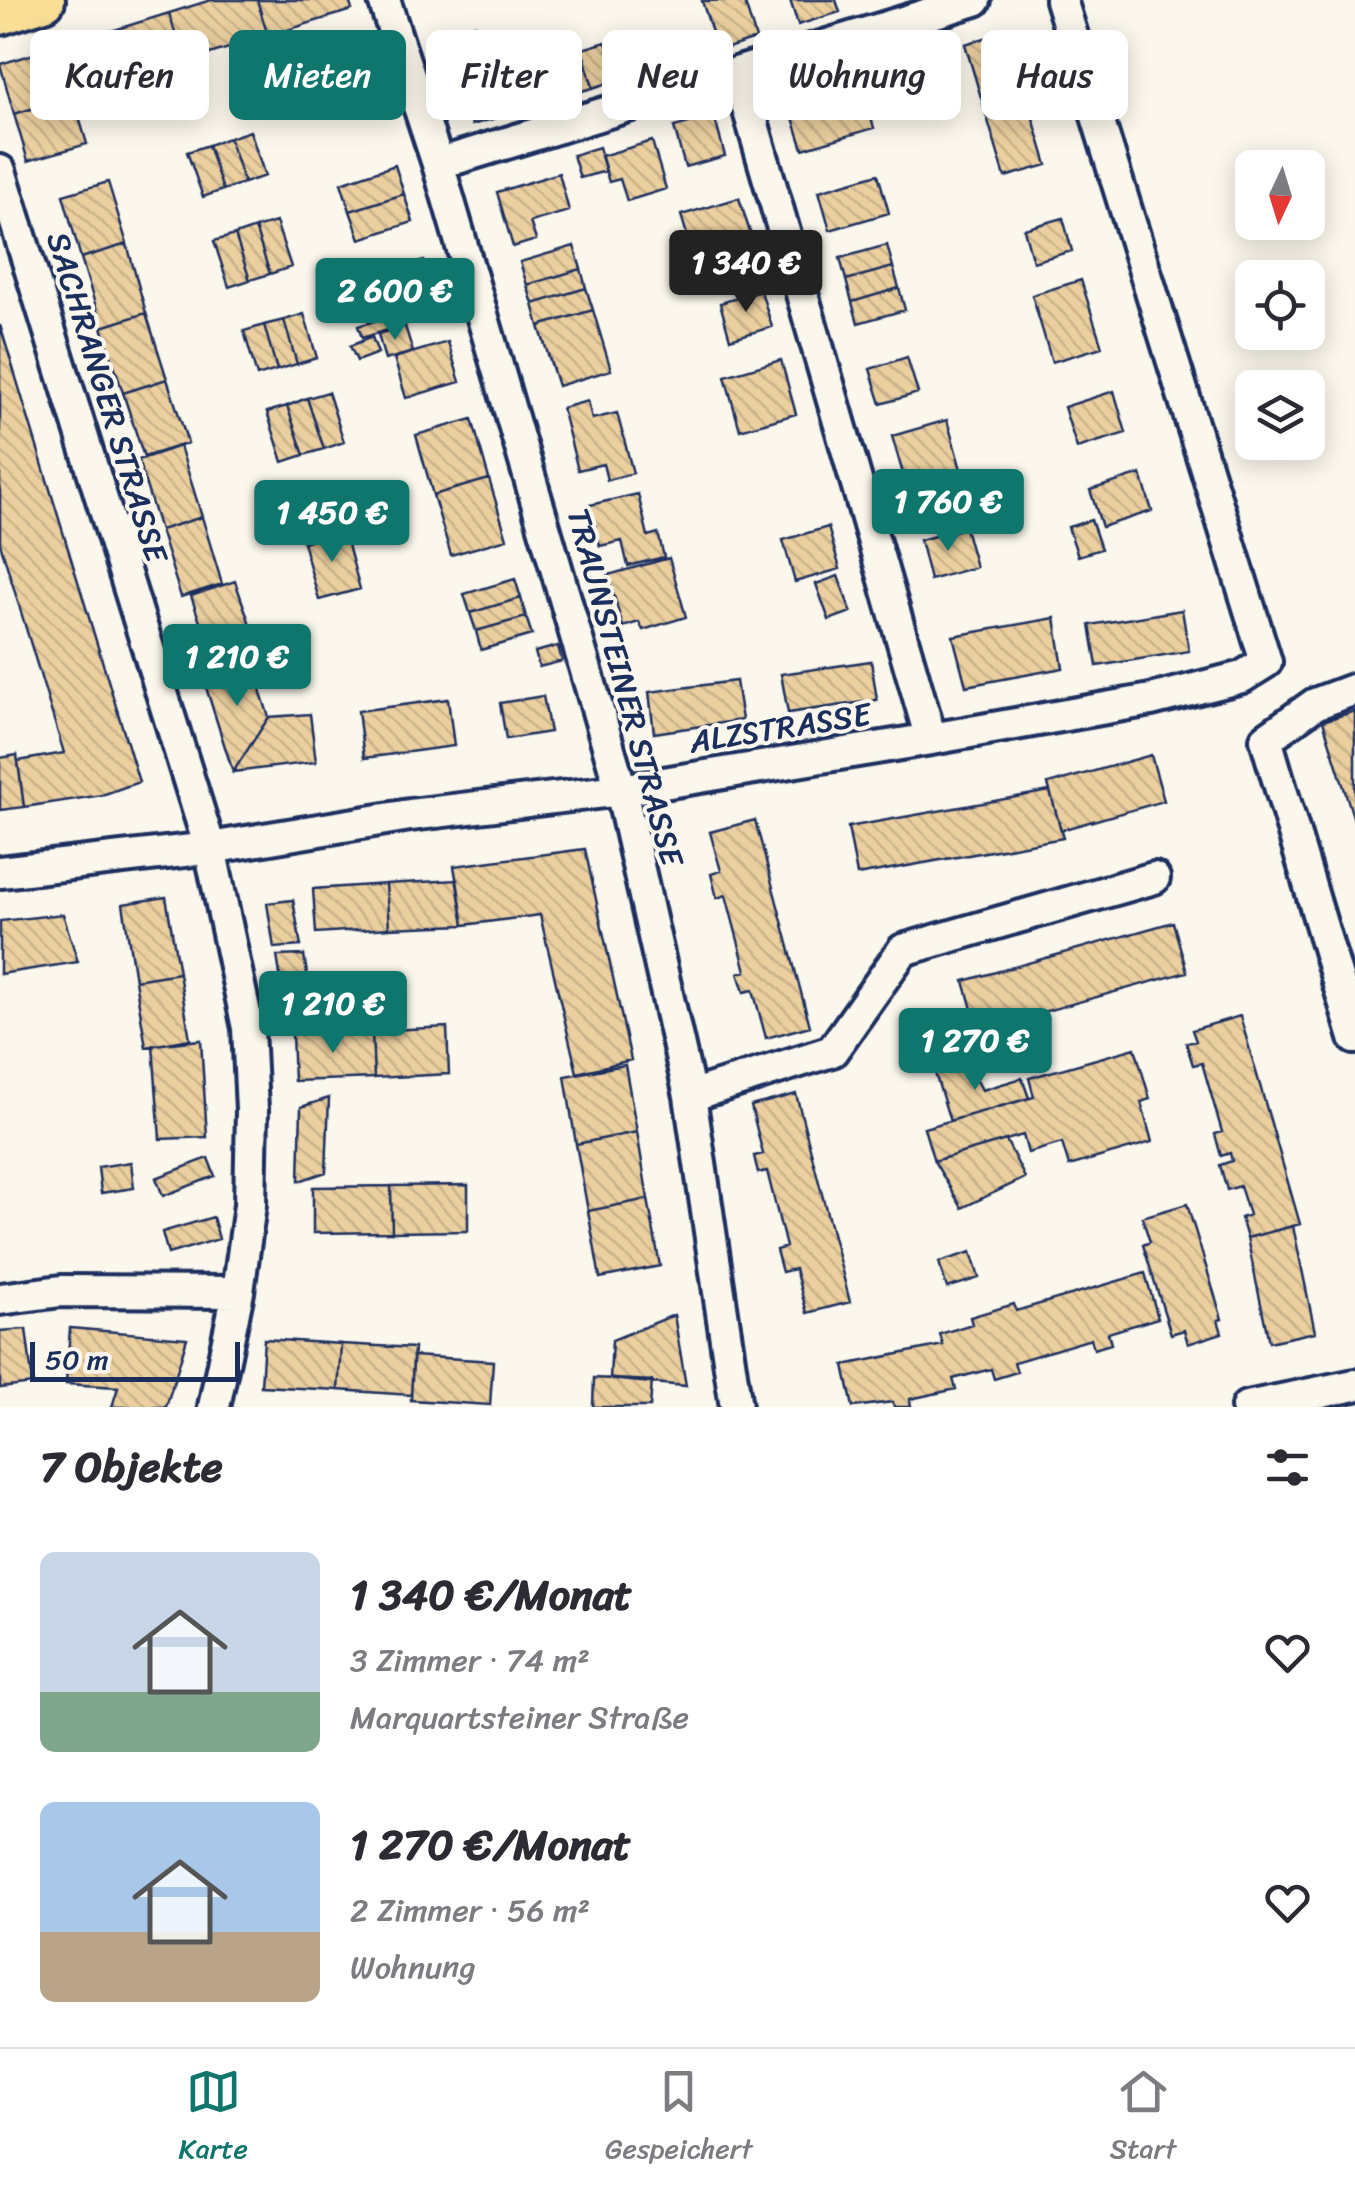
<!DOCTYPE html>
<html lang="de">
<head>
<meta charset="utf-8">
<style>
  body { margin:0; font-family:Sriracha,sans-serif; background:#f2f2f3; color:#2b2b33; height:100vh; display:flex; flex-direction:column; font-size:38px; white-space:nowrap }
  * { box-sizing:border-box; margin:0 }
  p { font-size:32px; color:#7c7c81 }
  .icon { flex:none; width:55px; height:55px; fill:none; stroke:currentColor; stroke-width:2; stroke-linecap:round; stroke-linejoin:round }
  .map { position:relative; height:1407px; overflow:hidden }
  .panel { display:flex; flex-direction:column; background:#fff; flex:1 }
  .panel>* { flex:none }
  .top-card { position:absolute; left:30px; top:30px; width:1295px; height:90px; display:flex; gap:20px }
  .needle { width:65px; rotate:184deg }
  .controls { position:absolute; left:1235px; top:150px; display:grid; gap:20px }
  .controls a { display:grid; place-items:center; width:90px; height:90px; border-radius:15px; background:#fff; box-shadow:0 5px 25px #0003; font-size:50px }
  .scale { position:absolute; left:30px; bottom:25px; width:210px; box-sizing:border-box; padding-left:10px; border:5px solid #1b2f5e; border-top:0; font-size:28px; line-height:35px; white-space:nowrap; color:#1b2f5e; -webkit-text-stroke:8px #fbf7ec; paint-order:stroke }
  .price { position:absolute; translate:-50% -85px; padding:0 22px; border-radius:10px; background:#0f766e; color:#fff; font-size:32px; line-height:65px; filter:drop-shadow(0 2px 5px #0008) }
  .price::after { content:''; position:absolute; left:50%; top:60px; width:30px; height:22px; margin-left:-15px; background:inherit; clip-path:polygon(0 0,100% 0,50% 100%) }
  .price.current { background:#222; color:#fff }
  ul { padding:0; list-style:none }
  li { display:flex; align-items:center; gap:30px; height:250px; padding:0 40px }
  li span { display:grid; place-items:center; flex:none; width:280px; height:200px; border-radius:15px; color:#555 }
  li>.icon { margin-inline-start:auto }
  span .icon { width:120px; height:120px; fill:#fffc; stroke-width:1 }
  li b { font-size:42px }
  h2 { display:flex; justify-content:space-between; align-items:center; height:120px; padding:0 40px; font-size:42px }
  .tag { padding:0 35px; border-radius:15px; background:#fff; box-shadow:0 5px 25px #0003; font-size:35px; line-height:90px }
  .tag.current { background:#0f766e; color:#fff }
  .menu { display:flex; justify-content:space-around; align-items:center; height:140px; border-top:2px solid #e1e1e2; background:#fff; font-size:28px; color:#7c7c81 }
  .menu a { display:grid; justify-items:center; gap:5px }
  .menu .current { color:#0f766e }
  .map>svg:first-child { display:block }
  .building { fill:url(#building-back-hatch); stroke:#1b2f5e; stroke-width:2.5 }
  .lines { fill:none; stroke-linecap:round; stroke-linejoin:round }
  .minor-casing { stroke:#1b2f5e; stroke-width:38 }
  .major-casing { stroke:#1b2f5e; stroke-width:48 }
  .minor { stroke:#fbf7ec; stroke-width:30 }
  .major { stroke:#f9df96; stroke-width:40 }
  .labels { text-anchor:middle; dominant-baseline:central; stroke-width:8; stroke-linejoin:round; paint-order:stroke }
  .street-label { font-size:32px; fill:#1b2f5e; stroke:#fbf7ec }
</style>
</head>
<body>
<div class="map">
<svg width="1355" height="1407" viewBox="0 0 1355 1407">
  <defs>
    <pattern id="building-back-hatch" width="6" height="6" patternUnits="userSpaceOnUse" patternTransform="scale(2.5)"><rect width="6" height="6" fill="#ebcf9f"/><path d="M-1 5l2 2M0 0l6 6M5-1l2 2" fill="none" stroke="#c9b28b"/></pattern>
  </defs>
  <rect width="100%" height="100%" fill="#fbf7ec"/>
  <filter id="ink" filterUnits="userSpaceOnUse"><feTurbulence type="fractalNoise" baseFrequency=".01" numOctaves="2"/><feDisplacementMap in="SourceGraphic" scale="20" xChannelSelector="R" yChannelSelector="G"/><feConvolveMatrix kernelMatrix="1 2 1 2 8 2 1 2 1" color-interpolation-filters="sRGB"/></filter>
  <g filter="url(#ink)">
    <path class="building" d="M211 0H257L268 36 184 62 169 13Z
      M257 0H349L352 10 268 36Z
      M744 0 756 39 718 51 702 1Z
      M790 0H836L840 12 798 25Z
      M169 13 184 62 100 88 85 39Z
      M475 25 479 38 451 47 447 34Z
      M1007 31 1047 165 1005 177 965 44Z
      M85 39 100 88 14 114 0 64Z
      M606 42 617 80 593 88 582 49Z
      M496 48 514 113 472 125 454 59Z
      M582 49 593 88 557 98 545 60Z
      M914 66 922 89 907 94 899 71Z
      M859 78 874 128 803 149 787 99Z
      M73 97 87 144 28 161 14 114Z
      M714 116 725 156 685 167 674 127Z
      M250 131 265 176 244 183 229 138Z
      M229 138 244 183 223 190 208 145Z
      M652 141 666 189 627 201 620 179 609 182 601 156Z
      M208 145 223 190 203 197 187 152Z
      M599 147 606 171 580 178 573 155Z
      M395 165 404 194 350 211 341 183Z
      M559 173 569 211 530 222 536 240 513 247 497 192Z
      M878 174 889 213 830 230 819 191Z
      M108 182 127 244 81 258 63 195Z
      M404 194 413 222 360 239 350 211Z
      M739 198 756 251 697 267 681 215Z
      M1063 218 1072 251 1033 262 1024 229Z
      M276 222 291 267 270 274 255 228Z
      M255 228 270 274 250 280 235 235Z
      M235 235 250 280 229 287 214 241Z
      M127 244 146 313 102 327 81 258Z
      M887 245 893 267 846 280 840 258Z
      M574 246 581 269 527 285 520 262Z
      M424 261 434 296 395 307 385 272Z
      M893 267 899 288 852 302 846 280Z
      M581 269 586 288 533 304 527 285Z
      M1081 280 1102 347 1052 362 1032 295Z
      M586 288 593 310 539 326 533 304Z
      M899 288 905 310 858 323 852 302Z
      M761 291 772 327 730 339 720 303Z
      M407 308 412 322 394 328 389 313Z
      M593 310 611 370 558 386 539 326Z
      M146 313 167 379 123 393 102 327Z
      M304 314 317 358 297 364 284 320Z
      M390 316 394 328 362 338 358 326Z
      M284 320 297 364 277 370 264 325Z
      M0 325 139 782 102 795 24 807 18 761 64 753 0 543Z
      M264 325 277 370 257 376 244 331Z
      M405 326 413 352 385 360 378 334Z
      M372 337 378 353 357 361 350 346Z
      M448 342 460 382 406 398 394 358Z
      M907 357 918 393 881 404 870 369Z
      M781 360 796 414 740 430 725 376Z
      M167 379 188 443 144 457 123 393Z
      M1114 391 1126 433 1077 448 1064 407Z
      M328 392 344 442 324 449 307 398Z
      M307 398 324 449 304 455 287 406Z
      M588 401 592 419 617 413 633 473 607 480 603 464 578 470 562 408Z
      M287 406 304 455 283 462 267 412Z
      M472 419 489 479 433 495 416 435Z
      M947 420 962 473 908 491 892 436Z
      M180 446 202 517 160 530 138 460Z
      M1141 474 1152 511 1102 527 1090 490Z
      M489 479 507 539 451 555 433 495Z
      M638 494 648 536 658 533 664 557 628 566 622 541 600 546 590 505Z
      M202 517 222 584 181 597 160 530Z
      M1091 520 1101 549 1078 556 1068 527Z
      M828 527 840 569 795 582 783 540Z
      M965 528 976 567 930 580 920 540Z
      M344 530 360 589 319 600 303 542Z
      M669 558 686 617 643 630 639 622 623 627 608 575Z
      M838 576 851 612 829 620 816 584Z
      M515 579 521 598 470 613 464 594Z
      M235 581 261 656 217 671 191 596Z
      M521 598 526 617 476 631 470 613Z
      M1182 610 1189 651 1097 666 1090 625Z
      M526 617 532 635 481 650 476 631Z
      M1055 618 1063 668 966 686 953 636Z
      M558 646 562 661 539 667 535 652Z
      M871 661 877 700 788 713 781 674Z
      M251 662 269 717 233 772 203 678Z
      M736 681 742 720 654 733 649 692Z
      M543 696 550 732 506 739 500 703Z
      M448 699 454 746 364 758 358 711Z
      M1355 711V823L1323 721Z
      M310 714 316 762 233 772 269 717Z
      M17 755 24 807 0 810V758Z
      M1151 755 1164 801 1061 830 1048 784Z
      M1050 791 1063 838 857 875 848 827Z
      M755 820 810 1026 766 1038 753 990 744 992 738 973 746 971 726 895 717 898 711 874 721 871 710 832Z
      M585 849 631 1060 577 1073 540 915 464 925 454 866Z
      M457 880 464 925 389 928 386 884Z
      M386 884 389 928 316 933 313 889Z
      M166 897 179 973 135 980 123 904Z
      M293 900 301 946 274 948 267 903Z
      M63 914 78 962 0 974V921Z
      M1173 922 1187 972 978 1030 964 981Z
      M304 955 314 1018 288 1024 277 956Z
      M179 973 190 1039 146 1047 135 980Z
      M1240 1016 1300 1224 1247 1238 1241 1218 1249 1215 1240 1186 1227 1190 1220 1165 1232 1161 1230 1153 1221 1156 1215 1134 1222 1132 1202 1063 1193 1065 1186 1043 1196 1041 1192 1030Z
      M447 1027 449 1074 374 1078 372 1031Z
      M372 1031 374 1078 294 1081 292 1034Z
      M201 1040 207 1137 160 1139 153 1045Z
      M1135 1048 1150 1099 1141 1102 1152 1142 1069 1166 1062 1143 1028 1153 1023 1135 934 1161 924 1128 1034 1097 1029 1078Z
      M968 1063 982 1090 1022 1078 1029 1098 950 1121 935 1073Z
      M625 1065 637 1132 576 1144 565 1076Z
      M796 1094 850 1302 807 1313 795 1269 782 1272 776 1250 786 1247 767 1171 758 1173 754 1156 763 1154 751 1106Z
      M329 1098 326 1172 299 1181 301 1107Z
      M637 1132 648 1199 588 1211 576 1144Z
      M1006 1140 1025 1178 962 1208 934 1161Z
      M208 1158 215 1176 163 1196 156 1178Z
      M131 1162 134 1188 101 1193 98 1167Z
      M468 1185V1231L392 1232 391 1186Z
      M391 1186 392 1232 313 1233V1187Z
      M648 1199 660 1266 600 1278 588 1211Z
      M1187 1204 1222 1319 1218 1320 1222 1333 1188 1344 1184 1330 1171 1334 1143 1245 1150 1242 1142 1217Z
      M213 1217 219 1239 168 1254 162 1232Z
      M1293 1226 1315 1332 1269 1342 1247 1238Z
      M971 1252 979 1278 947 1288 939 1262Z
      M1145 1273 1158 1318 1108 1333 1111 1344 1094 1349 1091 1339 1014 1362 1017 1372 1007 1375 994 1379 991 1369 953 1379 956 1389 910 1399 911 1407H894L893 1402 853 1407 844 1365 943 1345 940 1334 972 1324 970 1317 1014 1304 1016 1311Z
      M674 1315 686 1386 610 1379 612 1340Z
      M70 1328 187 1338 166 1407H112L118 1387 66 1384Z
      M26 1329 33 1384 0 1388V1331Z
      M264 1339 341 1344 338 1390 261 1386Z
      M341 1344 414 1348 411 1395 338 1390Z
      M413 1356 493 1361 490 1405 411 1400Z
      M594 1378 652 1381 650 1407H593Z"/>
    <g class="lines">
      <defs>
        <path id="minor" d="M384 0 438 164 621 790 690 1096 736 1407
          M738 73 931 739
          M438 164 975 0
          M0 171 210 848 248 1028 252 1110 250 1205 238 1292 214 1407
          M1355 689 1315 704 1266 739 1355 1038
          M0 872 210 848 410 815 621 790 931 739 1151 700 1242 677 1266 662 1061 0
          M690 1096 832 1051 903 950 1154 878
          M0 1299 61 1291 238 1292
          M1247 1407 1355 1385"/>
        <path id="major" d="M0 14 44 0"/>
      </defs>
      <use href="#minor" class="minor-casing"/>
      <use href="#major" class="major-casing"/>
      <use href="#minor" class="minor"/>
      <use href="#major" class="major"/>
    </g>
  </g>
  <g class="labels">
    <g class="street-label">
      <text transform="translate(107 397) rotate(73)">SACHRANGER STRASSE</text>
      <text transform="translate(625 687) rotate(75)">TRAUNSTEINER STRASSE</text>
      <text transform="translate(780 728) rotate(-9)">ALZSTRASSE</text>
    </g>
  </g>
</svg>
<div class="controls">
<a><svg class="needle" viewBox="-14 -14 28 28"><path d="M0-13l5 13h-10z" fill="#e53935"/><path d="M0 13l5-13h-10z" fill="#7c7c81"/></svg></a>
<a><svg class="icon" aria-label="locate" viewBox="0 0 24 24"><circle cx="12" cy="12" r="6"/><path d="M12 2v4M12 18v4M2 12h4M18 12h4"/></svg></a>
<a><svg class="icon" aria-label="layers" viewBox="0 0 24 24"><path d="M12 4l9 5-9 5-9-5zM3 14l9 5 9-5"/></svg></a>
</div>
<div class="scale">50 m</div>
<b class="price current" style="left:746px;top:315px">1 340 €</b>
<b class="price" style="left:395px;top:343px">2 600 €</b>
<b class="price" style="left:948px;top:554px">1 760 €</b>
<b class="price" style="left:332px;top:565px">1 450 €</b>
<b class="price" style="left:237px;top:709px">1 210 €</b>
<b class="price" style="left:333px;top:1056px">1 210 €</b>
<b class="price" style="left:975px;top:1093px">1 270 €</b>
<div class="top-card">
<a class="tag">Kaufen</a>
<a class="tag current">Mieten</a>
<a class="tag">Filter</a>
<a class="tag">Neu</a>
<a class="tag">Wohnung</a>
<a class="tag">Haus</a>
</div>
</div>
<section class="panel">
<h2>7 Objekte<svg class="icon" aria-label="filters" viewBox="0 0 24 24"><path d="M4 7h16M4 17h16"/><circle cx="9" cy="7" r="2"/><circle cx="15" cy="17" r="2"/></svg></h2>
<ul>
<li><span style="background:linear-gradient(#c9d6e8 70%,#7fa58c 0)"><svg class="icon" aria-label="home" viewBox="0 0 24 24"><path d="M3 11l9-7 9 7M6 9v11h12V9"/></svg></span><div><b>1 340 €/Monat</b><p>3 Zimmer · 74 m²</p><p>Marquartsteiner Straße</p></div><svg class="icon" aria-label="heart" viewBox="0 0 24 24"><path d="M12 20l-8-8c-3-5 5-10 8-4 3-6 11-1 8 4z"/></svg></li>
<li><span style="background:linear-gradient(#a9c7e8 65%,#b9a48a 0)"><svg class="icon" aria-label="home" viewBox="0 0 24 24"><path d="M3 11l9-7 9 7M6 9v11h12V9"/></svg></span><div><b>1 270 €/Monat</b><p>2 Zimmer · 56 m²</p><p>Wohnung</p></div><svg class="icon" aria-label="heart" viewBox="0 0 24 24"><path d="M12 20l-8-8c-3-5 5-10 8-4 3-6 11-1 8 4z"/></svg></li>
</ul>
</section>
<nav class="menu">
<a class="current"><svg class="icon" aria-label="map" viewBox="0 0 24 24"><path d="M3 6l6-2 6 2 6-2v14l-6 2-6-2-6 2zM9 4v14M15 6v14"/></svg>Karte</a>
<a><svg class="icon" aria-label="saved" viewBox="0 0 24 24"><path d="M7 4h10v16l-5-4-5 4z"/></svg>Gespeichert</a>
<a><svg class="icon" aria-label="home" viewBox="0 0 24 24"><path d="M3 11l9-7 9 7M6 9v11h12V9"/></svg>Start</a>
</nav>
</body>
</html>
